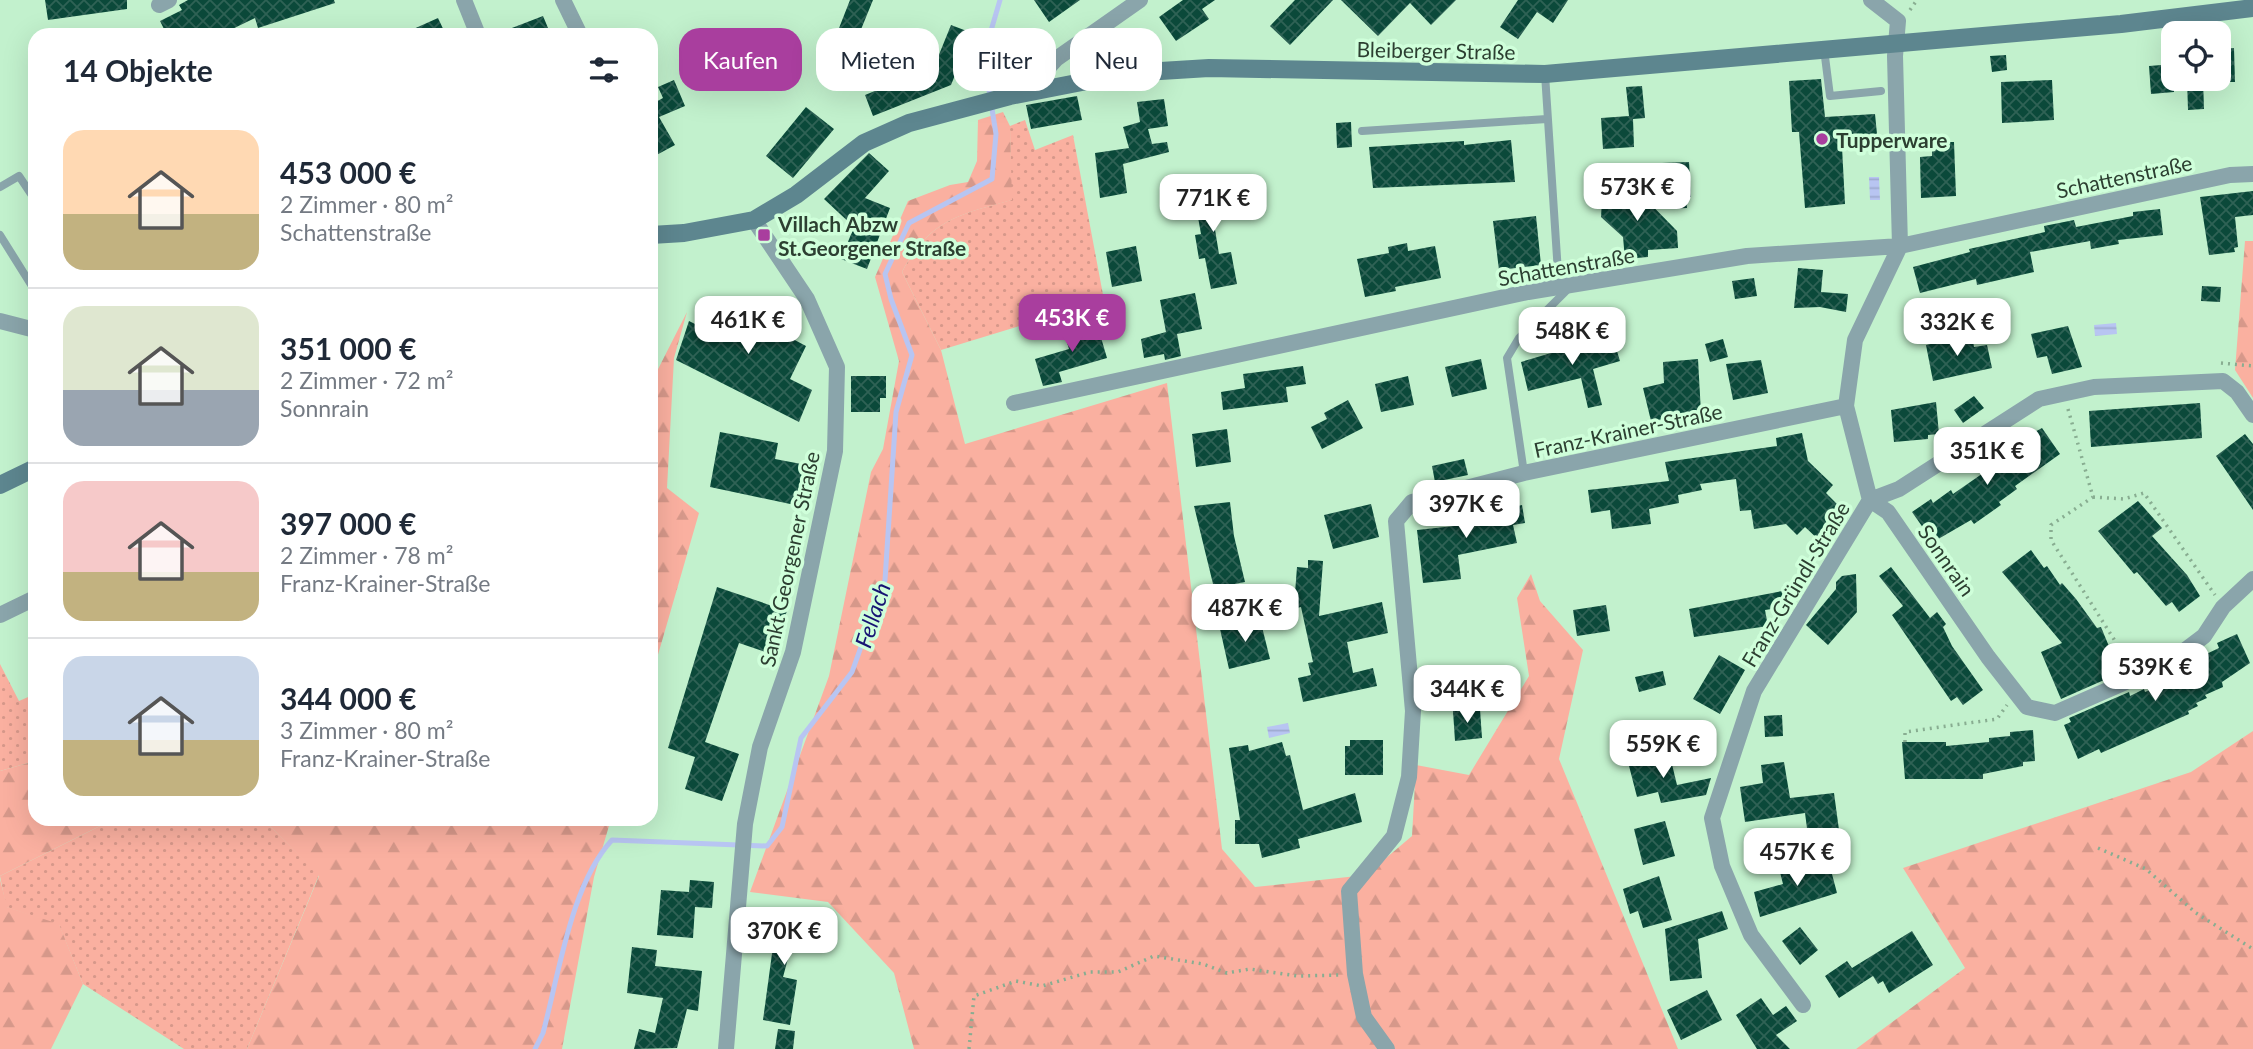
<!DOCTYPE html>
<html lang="de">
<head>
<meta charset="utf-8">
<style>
  body { margin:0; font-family:Lato,sans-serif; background:#f6f6f7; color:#1f2937; height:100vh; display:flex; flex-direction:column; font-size:26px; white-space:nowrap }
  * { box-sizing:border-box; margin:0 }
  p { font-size:23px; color:#747a83 }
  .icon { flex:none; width:38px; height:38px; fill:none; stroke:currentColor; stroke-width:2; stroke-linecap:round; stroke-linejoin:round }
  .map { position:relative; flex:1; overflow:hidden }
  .details { position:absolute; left:28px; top:28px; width:630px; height:798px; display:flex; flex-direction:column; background:#fff; border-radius:21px; box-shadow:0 7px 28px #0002 }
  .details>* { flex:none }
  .hud { position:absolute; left:679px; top:28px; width:665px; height:63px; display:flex; gap:14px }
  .tools { position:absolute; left:2161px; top:21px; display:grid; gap:14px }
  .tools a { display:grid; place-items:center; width:70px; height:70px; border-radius:14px; background:#fff; box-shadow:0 7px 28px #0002; font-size:35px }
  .price { position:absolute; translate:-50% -60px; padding:0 16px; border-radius:14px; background:#fff; color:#222; font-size:23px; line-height:46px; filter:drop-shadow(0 2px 4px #0008) }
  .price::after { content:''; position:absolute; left:50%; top:42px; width:21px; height:16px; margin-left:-10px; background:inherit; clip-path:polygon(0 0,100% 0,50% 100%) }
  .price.on { background:#a93e9e; color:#fff }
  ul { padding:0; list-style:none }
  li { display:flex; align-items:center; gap:21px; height:175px; padding:0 35px }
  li+li { border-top:2px solid #e0e1e3 }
  li span { display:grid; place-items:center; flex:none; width:196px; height:140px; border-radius:21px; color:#555 }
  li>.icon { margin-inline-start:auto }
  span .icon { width:84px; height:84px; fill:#fffc; stroke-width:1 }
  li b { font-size:30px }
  h2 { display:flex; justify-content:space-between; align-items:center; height:84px; padding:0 35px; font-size:30px }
  .tag { padding:0 24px; border-radius:21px; background:#fff; box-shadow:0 7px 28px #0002; font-size:24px; line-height:63px }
  .tag.on { background:#a93e9e; color:#fff }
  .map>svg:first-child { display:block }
  .grass { fill:url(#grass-dots) }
  .forest { fill:url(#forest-firs) }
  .water { fill:url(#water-rules) }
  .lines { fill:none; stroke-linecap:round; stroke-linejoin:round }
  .stream { stroke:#b8c5f2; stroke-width:5 }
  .building { fill:url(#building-cross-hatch) }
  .path { stroke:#88ad91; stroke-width:3.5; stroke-dasharray:2 5; stroke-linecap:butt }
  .service { stroke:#8aa5ab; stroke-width:8 }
  .minor { stroke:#8aa5ab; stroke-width:16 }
  .secondary { stroke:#5d868f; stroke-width:18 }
  .poi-dot { fill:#a93e9e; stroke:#cfffda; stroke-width:2.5 }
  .labels { text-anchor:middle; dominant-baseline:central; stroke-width:7; stroke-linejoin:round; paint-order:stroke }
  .street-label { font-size:21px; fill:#2c3f31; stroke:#cfffda }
  .poi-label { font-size:21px; font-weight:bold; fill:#2c3f31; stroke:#cfffda; text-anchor:start }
  .water-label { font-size:23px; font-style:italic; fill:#161373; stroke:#cfffda }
</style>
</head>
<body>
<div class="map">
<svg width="2253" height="1049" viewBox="0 0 2253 1049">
  <defs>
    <pattern id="grass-dots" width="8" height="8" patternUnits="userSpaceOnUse" patternTransform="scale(1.75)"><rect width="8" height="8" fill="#fab0a0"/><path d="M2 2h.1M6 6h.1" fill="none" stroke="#d6988a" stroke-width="1.8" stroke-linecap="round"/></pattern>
    <pattern id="forest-firs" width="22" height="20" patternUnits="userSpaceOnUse" patternTransform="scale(1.75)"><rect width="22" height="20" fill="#fab0a0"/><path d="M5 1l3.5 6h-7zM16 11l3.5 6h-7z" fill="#d6988a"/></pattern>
    <pattern id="water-rules" width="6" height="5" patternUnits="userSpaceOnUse" patternTransform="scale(1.75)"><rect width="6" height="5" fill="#b8c5f2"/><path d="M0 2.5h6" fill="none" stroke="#9eaad0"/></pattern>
    <pattern id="building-cross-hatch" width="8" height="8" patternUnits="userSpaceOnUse" patternTransform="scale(1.75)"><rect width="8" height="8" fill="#0b493a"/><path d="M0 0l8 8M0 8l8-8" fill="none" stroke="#2f6255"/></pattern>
  </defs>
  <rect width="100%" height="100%" fill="#c2f1cd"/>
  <path class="grass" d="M1025 120 1035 150 1073 135 1104 300 941 350 902 272C929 220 958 215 1011 200L1010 126Z
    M0 664 19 701 35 694V761L0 771Z
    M114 819H263L319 875 247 1049H184L83 984 59 925 6 907 0 876Z"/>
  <path class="forest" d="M1003 112 1010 126 1012 200C958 215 929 220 902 272L941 350 965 444 1167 383 1222 849 1255 887 1366 875 1412 836 1416 765 1469 775 1529 676 1517 598 1531 574 1540 601 1583 650 1559 759 1678 1049H914L894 973 828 902 750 892 829 676 871 472 883 449 899 361 875 277 908 201 950 185 968 182 977 161 978 120Z
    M2245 241H2253V398L2235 370Z
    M687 312 674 358 667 488 699 513 651 679V383Z
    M2253 731V1049H1856L1965 968 1903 868 2191 772Z
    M35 761V819H114L0 876V771Z
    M263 819H611L594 877 562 1049H247L319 876Z
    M0 879 7 907 59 924 83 984 51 1049H0Z"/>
  <path class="water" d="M1869 177H1879L1880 200H1870Z
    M2116 323 2117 334 2095 336 2094 325Z
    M1288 723 1290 733 1269 738 1267 727Z"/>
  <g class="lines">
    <path class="stream" d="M535 1049 543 1033C559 974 571 884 612 840L767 846 782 827 801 738 852 672 885 580 896 412 912 355 891 299 885 274 909 223 992 179 996 134 986 71 990 34 1000 0"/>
  </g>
  <path class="building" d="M45 0H127V9L48 20Z
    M188 0H334L335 3 258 28 255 18 220 35H167L160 21 182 10 179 5Z
    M850 0H873L851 54 832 46Z
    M1034 0H1080L1049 22Z
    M1183 0H1215L1202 9 1209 19 1176 41 1159 17Z
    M1295 0H1333L1290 45 1270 26Z
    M1341 0H1456L1431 25 1410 3 1378 36Z
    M1518 0H1568L1553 23 1537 12 1518 39 1500 27Z
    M543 16 551 35H497L496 34Z
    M438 18 446 35H400Z
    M951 25 972 33 951 85 873 116 865 95 934 67Z
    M2234 48 2235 82H2219V49Z
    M2006 55 2007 70 1992 72 1990 56Z
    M2174 64V92L2151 94 2149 66Z
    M1821 79 1825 117 1875 114 1878 144 1842 147 1845 204 1805 208 1799 132H1792L1789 81Z
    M2187 79H2203L2204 109 2188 110Z
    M674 80 685 106 659 117 675 145 651 158V101L652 104 663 98 658 87Z
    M2052 80 2054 120 2002 123 2001 82Z
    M1642 86 1645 118 1633 119 1634 147 1603 149 1601 118 1629 116 1626 87Z
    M1077 96 1082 120 1031 129 1026 105Z
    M1164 99 1168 126 1148 129 1152 144 1167 142 1169 152 1123 164 1127 193 1100 198 1095 153 1129 148 1123 127 1140 122 1137 102Z
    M806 107 834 129 793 178 766 156Z
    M1351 122 1352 147 1337 148 1336 123Z
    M1511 140 1515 182 1373 188 1369 147 1464 141V145Z
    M1932 142H1954L1956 196 1921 198 1920 157 1932 156Z
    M869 153 889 171 865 198 890 208 867 269 841 259 854 227 824 199Z
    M1689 162 1691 197 1686 198 1687 208 1664 209 1662 163Z
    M1222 175 1226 202 1211 205 1219 254 1231 252 1237 284 1211 289 1205 258 1199 259 1195 235 1201 234 1196 206H1199L1197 179Z
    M1630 183 1677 231 1678 248 1648 250V257L1625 259 1623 237 1601 217 1602 200 1614 187 1617 190 1622 184 1626 187Z
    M2253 191V215L2235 217 2238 247 2234 248 2235 252 2209 255 2200 197Z
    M2160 209 2163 235 2118 240 2119 244 2091 249 2090 241 2030 252 2034 272 1977 285 1976 279 1920 293 1913 267 1970 252 1969 249 2045 232 2044 226 2074 220 2076 227 2133 216V212Z
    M1536 216 1541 265 1499 270 1493 221Z
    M1407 243 1408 251 1435 246 1441 278 1395 287 1396 291 1365 297 1357 259 1389 253 1388 247Z
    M1136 246 1142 281 1112 287 1106 252Z
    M1798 268 1823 270 1821 292 1848 294 1846 312 1820 307 1794 308Z
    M1754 278 1757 296 1735 299 1732 281Z
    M2202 286 2221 287 2220 302 2201 301Z
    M1195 293 1202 329 1177 334 1181 356 1165 360 1164 354 1144 358 1141 339 1166 332 1160 300Z
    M712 299 737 312 759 313 764 306 796 321 789 337 806 346 790 379 812 390 799 422 676 360 689 321 697 325Z
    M1097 324 1107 358 1059 372 1062 382 1043 386 1035 359 1069 349 1064 333Z
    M2068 326 2082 367 2052 374 2047 356 2037 358 2031 334Z
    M1612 335 1620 361 1593 369 1602 405 1588 408 1581 378 1528 391 1521 362Z
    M1972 335 1974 347 1987 345 1992 368 1933 381 1926 345Z
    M1723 339 1728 357 1710 362 1705 344Z
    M1481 359 1487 389 1452 397 1445 367Z
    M1698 359 1701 413 1651 421 1643 388 1664 383 1663 362Z
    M1761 360 1768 393 1733 400 1726 364Z
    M1303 366 1306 384 1286 387 1288 402 1223 410 1221 392 1245 388 1243 374Z
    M851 376H886V398H880V412H851Z
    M1408 376 1414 405 1381 412 1375 384Z
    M1974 396 1984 408 1963 423 1954 410Z
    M1348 400 1363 428 1322 449 1311 427 1327 419 1324 413Z
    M1936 402 1939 434 1928 435V439L1894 442 1891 410Z
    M2200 403 2202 438 2091 447 2089 411Z
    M2042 428 2060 454 2015 486 2017 489 1999 502 2001 505 1974 524 1971 520 1933 542 1912 512 1931 499 1933 503 1951 490 1953 494 1989 469 1987 466 2004 453 2002 450Z
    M1227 429 1231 462 1196 467 1192 434Z
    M720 432 778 443 775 459 817 467 809 508 710 487Z
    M1802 433 1808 461 1833 485 1826 493 1841 508 1827 523 1833 529 1820 541 1805 527 1797 535 1786 524 1754 529 1751 510 1740 511 1736 479 1700 484 1702 490 1678 495 1679 503 1649 509 1651 524 1612 529 1610 510 1591 513 1588 490 1669 481 1665 462 1777 446 1776 438Z
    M2245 434 2253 444V510L2216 456Z
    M1464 459 1468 475 1435 482 1432 466Z
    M2138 501 2162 528 2152 536 2187 575 2200 596 2179 612 2172 602 2166 606 2137 572 2134 574 2098 531Z
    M1230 502 1234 536 1245 582 1214 588 1194 506Z
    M1508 503 1509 508 1522 505 1525 523 1513 525 1517 543 1458 555 1461 579 1423 583 1417 530 1473 524 1470 510Z
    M1371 504 1379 537 1333 549 1324 515Z
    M2031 550 2044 568 2047 566 2060 585 2062 583 2076 599 2097 628 2101 627 2120 673 2061 699 2041 652 2062 643 2002 572Z
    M1308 560 1323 561 1319 616 1382 602 1388 633 1347 642 1353 673 1373 668 1377 686 1303 702 1298 678 1311 675 1308 663 1313 662 1301 607 1255 618 1252 603 1295 593 1297 567 1308 568Z
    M1891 567 1930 618 1937 612 1946 624 1943 627 1952 646 1983 690 1963 705 1957 697 1951 701 1892 615 1903 606 1879 576Z
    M1856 574 1857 612 1828 645 1806 625 1836 589V582L1842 576Z
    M717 587 787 611 771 654 739 643 705 742 739 754 722 801 685 789 695 757 668 748Z
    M1782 591 1785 607 1765 610 1768 626 1694 637 1689 609Z
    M1606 605 1610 631 1577 636 1573 610Z
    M1260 619 1270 659 1229 669 1220 629Z
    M2237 634 2250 663 2222 682 2223 687 2205 695 2207 698 2196 703 2198 706 2188 711 2189 714 2101 753 2099 749 2078 759 2064 725 2071 722 2069 718 2129 692 2130 696 2144 689 2145 692 2184 675 2182 671 2202 662 2200 657 2219 648 2217 643Z
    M1719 655 1745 670 1720 714 1693 699Z
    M1663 671 1666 685 1639 692 1635 677Z
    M1480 709 1482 738 1455 741 1453 711Z
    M1782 715 1783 736 1765 737 1764 716Z
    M2033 730 2035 761 2023 762V766L1983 774V779H1905L1902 742H1946V746L1989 742V738L2010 736V732Z
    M1350 740H1383V775H1345V746H1350Z
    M1282 742 1286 756 1290 755 1303 810 1355 793 1362 822 1298 839 1300 848 1262 858 1259 844H1235V820H1240L1229 748 1248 745 1249 751Z
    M1669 752 1677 785 1711 778 1706 795 1661 803 1658 792 1637 797 1628 762Z
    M1784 762 1790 798 1834 793 1839 830 1808 836 1805 813 1745 822 1740 787 1763 783 1761 765Z
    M1665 821 1675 856 1643 865 1634 829Z
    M1828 859 1837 893 1760 917 1754 892 1783 884 1780 872Z
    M1659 876 1672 920 1643 928 1638 911 1630 914 1623 889Z
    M690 880 714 882 712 908 695 907 693 938 657 935 661 890 689 892Z
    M782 910 812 918 804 947 792 944 783 977 797 980 790 1025 763 1020 774 939Z
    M1722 911 1728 929 1698 939 1702 978 1670 981 1665 929Z
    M1800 927 1818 950 1800 965 1782 941Z
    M1912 931 1933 965 1889 993 1883 981 1878 984 1873 976 1839 998 1825 976 1847 961 1852 968Z
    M632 947 657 950 655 966 702 971 698 1011 687 1009 677 1048 634 1049 639 1029 655 1033 663 998 627 993Z
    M1707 990 1722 1020 1681 1040 1667 1010Z
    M1761 998 1773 1015 1786 1006 1797 1021 1776 1035 1790 1049H1757L1736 1015Z
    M778 1029 795 1031 793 1049H775Z"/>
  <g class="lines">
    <path class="path" d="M1910 10 1917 0
      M2221 363 2253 366
      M2068 409 2093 497 2051 525V540L2129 663
      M2093 497 2124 499 2144 493 2215 595
      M1905 742V732L1997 719 2007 705
      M2098 848 2146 869 2196 913 2253 949
      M969 1049 974 996 1016 981 1042 986 1090 972H1118L1154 956 1203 964 1227 973 1250 969 1298 976 1340 975"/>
    <path class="service" d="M1824 49 1830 96 1881 91
      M1545 74 1559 288
      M1362 131 1547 119
      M0 187 19 176 35 200
      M0 235 35 291
      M1524 473 1507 358 1519 338 1570 287"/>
    <path class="minor" d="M464 0 478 35
      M563 0 580 35
      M159 5 169 0
      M1025 93 1056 59 1140 0
      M0 321 35 330
      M1014 403 1528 292 1747 256 1900 246 2230 175 2253 174
      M1870 500 1888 512 1988 657 2027 707 2055 713 2167 664 2204 636 2223 607 2253 579
      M1870 500 1899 489 2039 399 2094 387 2223 381 2237 392 2253 415
      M0 615 35 598
      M1803 1005 1751 935 1722 866 1712 818 1754 691 1870 500 1846 406 1855 340 1900 246 1895 56 1898 21 1871 0
      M726 1049 745 824 760 747 793 652 835 451 837 367 807 299 754 220
      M1387 1049 1364 1017 1355 974 1349 891 1394 836 1409 777 1413 711 1396 521 1412 502 1524 473 1846 406"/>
    <path class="secondary" d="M651 235 684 233 754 220 796 195 864 143 909 123 1010 96 1128 73 1209 68 1545 74 2121 24 2253 8
      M0 485 35 468"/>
  </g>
  <g class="poi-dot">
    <circle cx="1822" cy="139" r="7"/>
    <rect x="757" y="228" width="14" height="14" rx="3.5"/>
  </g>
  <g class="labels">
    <g class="street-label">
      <text transform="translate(1436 50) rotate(1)">Bleiberger Straße</text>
      <text transform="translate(2124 176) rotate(-12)">Schattenstraße</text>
      <text transform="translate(1566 266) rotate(-10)">Schattenstraße</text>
      <text transform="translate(1628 430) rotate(-12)">Franz-Krainer-Straße</text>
      <text transform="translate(789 559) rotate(-78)">Sankt Georgener Straße</text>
      <text transform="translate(1947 560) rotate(55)">Sonnrain</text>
      <text transform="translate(1795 584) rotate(-59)">Franz-Gründl-Straße</text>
    </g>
    <g class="poi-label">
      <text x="1836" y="139">Tupperware</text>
      <text x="778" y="223">Villach Abzw<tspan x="778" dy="24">St.Georgener Straße</tspan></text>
    </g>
    <g class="water-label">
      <text transform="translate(872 615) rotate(-72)">Fellach</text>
    </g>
  </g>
</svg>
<div class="tools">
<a><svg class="icon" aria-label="locate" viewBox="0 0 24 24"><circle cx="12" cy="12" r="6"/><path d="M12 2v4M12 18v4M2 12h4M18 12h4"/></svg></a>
</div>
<b class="price" style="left:1637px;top:223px">573K €</b>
<b class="price" style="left:1213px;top:234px">771K €</b>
<b class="price on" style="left:1072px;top:354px">453K €</b>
<b class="price" style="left:748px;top:356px">461K €</b>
<b class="price" style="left:1957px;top:358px">332K €</b>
<b class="price" style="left:1572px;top:367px">548K €</b>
<b class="price" style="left:1987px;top:487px">351K €</b>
<b class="price" style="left:1466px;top:540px">397K €</b>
<b class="price" style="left:1245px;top:644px">487K €</b>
<b class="price" style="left:2155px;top:703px">539K €</b>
<b class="price" style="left:1467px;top:725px">344K €</b>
<b class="price" style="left:1663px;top:780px">559K €</b>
<b class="price" style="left:1797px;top:888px">457K €</b>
<b class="price" style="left:784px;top:967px">370K €</b>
<div class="hud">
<a class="tag on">Kaufen</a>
<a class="tag">Mieten</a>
<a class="tag">Filter</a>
<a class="tag">Neu</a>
</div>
<section class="details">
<h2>14 Objekte<svg class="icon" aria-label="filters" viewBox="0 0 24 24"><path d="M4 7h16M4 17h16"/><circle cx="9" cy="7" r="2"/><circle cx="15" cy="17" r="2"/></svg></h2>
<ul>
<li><span style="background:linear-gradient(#ffd9b3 60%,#c2b280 0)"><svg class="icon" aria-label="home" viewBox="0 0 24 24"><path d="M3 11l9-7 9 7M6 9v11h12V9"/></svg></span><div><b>453 000 €</b><p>2 Zimmer · 80 m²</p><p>Schattenstraße</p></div></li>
<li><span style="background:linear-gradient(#dfe7d0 60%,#9aa5b1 0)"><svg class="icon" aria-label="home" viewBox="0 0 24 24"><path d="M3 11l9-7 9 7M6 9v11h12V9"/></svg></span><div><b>351 000 €</b><p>2 Zimmer · 72 m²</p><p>Sonnrain</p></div></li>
<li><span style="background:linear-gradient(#f6c9c9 65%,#c2b280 0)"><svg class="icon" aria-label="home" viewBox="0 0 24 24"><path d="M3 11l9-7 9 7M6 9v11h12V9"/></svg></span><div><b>397 000 €</b><p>2 Zimmer · 78 m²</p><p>Franz-Krainer-Straße</p></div></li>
<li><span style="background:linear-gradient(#c9d6e8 60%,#c2b280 0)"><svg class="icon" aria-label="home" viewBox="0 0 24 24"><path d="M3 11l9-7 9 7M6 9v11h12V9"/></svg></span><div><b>344 000 €</b><p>3 Zimmer · 80 m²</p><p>Franz-Krainer-Straße</p></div></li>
</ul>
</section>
</div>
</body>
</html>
